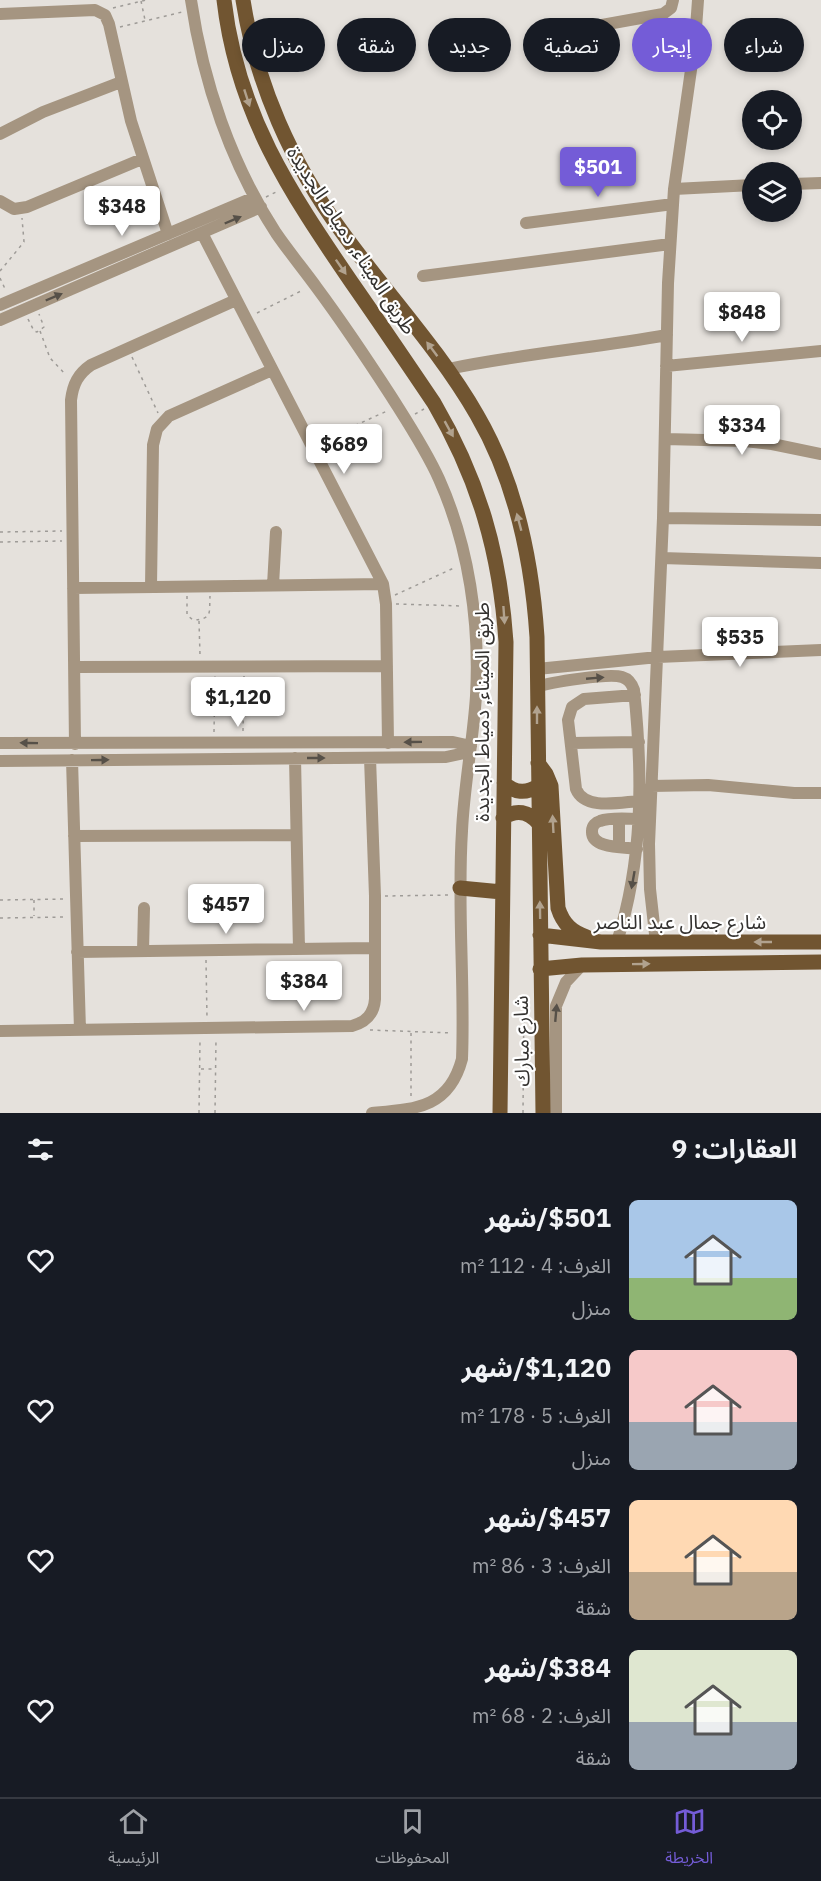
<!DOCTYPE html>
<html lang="ar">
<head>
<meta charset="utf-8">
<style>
  body { margin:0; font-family:"IBM Plex Sans","Noto Sans Arabic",sans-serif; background:#20242c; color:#f1f3f6; direction:rtl; height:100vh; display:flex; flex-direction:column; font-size:22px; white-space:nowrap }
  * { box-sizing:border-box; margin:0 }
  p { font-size:20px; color:#9ea1a6 }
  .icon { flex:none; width:33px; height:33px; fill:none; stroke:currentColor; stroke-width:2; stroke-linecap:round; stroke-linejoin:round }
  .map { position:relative; height:1113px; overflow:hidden; direction:ltr }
  .details { display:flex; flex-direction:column; background:#171b24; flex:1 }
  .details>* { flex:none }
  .hud { position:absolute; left:18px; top:18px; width:786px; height:54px; direction:rtl; display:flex; gap:12px }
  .controls { position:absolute; left:742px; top:90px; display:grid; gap:12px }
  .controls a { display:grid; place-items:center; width:60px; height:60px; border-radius:50%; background:#171b24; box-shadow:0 3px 9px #0003; font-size:30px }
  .price { position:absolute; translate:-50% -51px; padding:0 14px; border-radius:6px; background:#fff; color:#222; font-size:20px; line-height:39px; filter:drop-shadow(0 2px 3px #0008) }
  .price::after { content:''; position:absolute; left:50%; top:36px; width:18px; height:14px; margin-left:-9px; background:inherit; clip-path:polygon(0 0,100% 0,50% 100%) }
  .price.current { background:#745cd7; color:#fff }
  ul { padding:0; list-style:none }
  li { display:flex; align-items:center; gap:18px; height:150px; padding:0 24px }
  li span { display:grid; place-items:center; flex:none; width:168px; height:120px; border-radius:9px; color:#555 }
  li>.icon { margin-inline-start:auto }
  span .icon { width:72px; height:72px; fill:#fffc; stroke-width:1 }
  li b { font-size:26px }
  h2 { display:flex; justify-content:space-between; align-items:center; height:72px; padding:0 24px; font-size:26px }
  .pill { padding:0 21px; border-radius:27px; background:#171b24; box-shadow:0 3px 9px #0003; font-size:21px; line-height:54px }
  .pill.current { background:#745cd7; color:#fff }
  .menu { display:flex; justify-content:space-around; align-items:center; height:84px; border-top:2px solid #363941; background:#171b24; font-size:16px; color:#9ea1a6 }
  .menu a { display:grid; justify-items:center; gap:3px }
  .menu .current { color:#745cd7 }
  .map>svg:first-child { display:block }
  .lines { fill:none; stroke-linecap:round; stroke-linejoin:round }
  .path { stroke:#9e9b97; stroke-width:1.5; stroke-dasharray:3 4.5; stroke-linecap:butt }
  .minor { stroke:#a59581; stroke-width:12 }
  .major { stroke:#715531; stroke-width:15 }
  .oneway { fill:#b1a28e }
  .oneway2 { fill:#565048 }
  .labels { text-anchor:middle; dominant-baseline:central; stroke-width:4.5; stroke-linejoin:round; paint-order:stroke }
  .street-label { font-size:20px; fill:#343230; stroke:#fff }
</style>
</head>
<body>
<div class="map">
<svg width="821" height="1113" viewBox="0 0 821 1113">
  <rect width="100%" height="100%" fill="#e5e1dc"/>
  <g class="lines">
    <path class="path" d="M141 1 145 20
      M113 8 146 0
      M120 27 182 12
      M266 197 278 191
      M0 271 24 242 22 218
      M0 278 6 291
      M257 313 303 290
      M28 319 34 331 37 332 44 327 39 314
      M40 331 50 358 66 375
      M132 357 158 413
      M415 414 424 409
      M321 441 387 411
      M0 532 62 531
      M0 542 62 541
      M395 595 456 567
      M187 596V615L193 620C213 619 209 613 210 596
      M396 604 463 606
      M199 621 200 655
      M215 707H243
      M243 731 244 676
      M214 732 215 676
      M385 896 449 895
      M0 900 65 899
      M34 900V916
      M0 918 65 917
      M206 960 207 1018
      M370 1030 452 1033
      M411 1033V1097
      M201 1069H216
      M199 1113 200 1039
      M215 1113 216 1039
      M523 1113 524 993"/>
    <path class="minor" d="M191 0C203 82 231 164 276 233 289 252 304 270 317 288 343 323 367 359 391 396 408 423 426 450 439 479 469 546 480 623 476 696 473 741 464 786 462 831 457 907 465 983 462 1059 449 1108 416 1109 372 1113
      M0 14 95 10 105 15 109 24 131 121 168 234
      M537 31 602 25 663 14 671 8 673 0
      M0 134 43 112 121 82
      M792 184 821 183
      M674 189 753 185
      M0 201 14 209 27 207 142 159
      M526 223 673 204
      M202 233 383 584 386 604 388 743
      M423 276 670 244
      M0 305 255 197
      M0 320 261 207
      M666 366 821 351
      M448 369C520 354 594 348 667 335
      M665 439 745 441 772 444 821 454
      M663 518 821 520
      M662 558 821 563
      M273 585 276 532
      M151 587 153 445 157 429 169 416 272 370
      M73 588 383 584
      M74 667 387 666
      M537 669 658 657 821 650
      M537 687C551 682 609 673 622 677 629 679 632 684 634 690 643 776 643 860 617 942
      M635 695 584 699 572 707 568 720 576 789C585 811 621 802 640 801
      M0 743 453 742 471 746
      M571 743 639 742
      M75 744 71 400C73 384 78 374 91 365L236 300
      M295 758 299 949
      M72 760 80 1030
      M0 761 446 757 460 754 471 746
      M651 786 708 785 794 793H821
      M619 820V847
      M74 836 296 835
      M637 849C625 847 591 849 592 831 592 826 596 822 600 821 611 817 628 819 639 819
      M656 943 650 889 649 844 663 518 668 283 674 189 695 42 698 0
      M143 951 144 908
      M77 952 375 948
      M0 1031 352 1026C366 1022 374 1014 375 999V896L370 758
      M556 1113V1006L566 982 582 965"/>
    <path class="major" d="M224 0C237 113 289 191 352 283 380 323 407 363 434 403 479 480 500 553 506 642L500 1113
      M243 0C256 84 292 164 342 232 386 293 439 349 477 415 516 482 532 561 537 637L543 1113
      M538 763 546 774 551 786 558 908C563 924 572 932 587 937
      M504 783C514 793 526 794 538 786
      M503 818C516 809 529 811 539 824
      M460 888 502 892
      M540 935 601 942H821
      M540 969 582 965 821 962"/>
  </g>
  <defs><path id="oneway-solid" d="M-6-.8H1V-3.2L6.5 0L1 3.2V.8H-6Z" transform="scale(1.5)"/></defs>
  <g class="oneway">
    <use href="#oneway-solid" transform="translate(247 98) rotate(72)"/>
    <use href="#oneway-solid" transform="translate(341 267) rotate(55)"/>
    <use href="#oneway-solid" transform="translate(432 349) rotate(-127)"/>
    <use href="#oneway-solid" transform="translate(449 429) rotate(61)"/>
    <use href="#oneway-solid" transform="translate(519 522) rotate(-105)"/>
    <use href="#oneway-solid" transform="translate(504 615) rotate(86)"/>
    <use href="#oneway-solid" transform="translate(537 715) rotate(-90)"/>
    <use href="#oneway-solid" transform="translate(553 824) rotate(-93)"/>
    <use href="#oneway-solid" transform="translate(540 910) rotate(-91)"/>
    <use href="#oneway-solid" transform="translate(763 942) rotate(180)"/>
    <use href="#oneway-solid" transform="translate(641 964) rotate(-1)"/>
  </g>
  <g class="oneway2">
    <use href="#oneway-solid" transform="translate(233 220) rotate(-23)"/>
    <use href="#oneway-solid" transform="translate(54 297) rotate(-23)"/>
    <use href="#oneway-solid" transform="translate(595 678) rotate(-5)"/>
    <use href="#oneway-solid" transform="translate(413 742) rotate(179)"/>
    <use href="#oneway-solid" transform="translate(29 743) rotate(-179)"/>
    <use href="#oneway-solid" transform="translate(316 758)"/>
    <use href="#oneway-solid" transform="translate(100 760) rotate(-1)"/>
    <use href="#oneway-solid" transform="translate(633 880) rotate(100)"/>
    <use href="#oneway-solid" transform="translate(556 1013) rotate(-85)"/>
  </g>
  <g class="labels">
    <g class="street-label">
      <text transform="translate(352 240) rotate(57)">طريق الميناء, دمياط الجديدة</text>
      <text transform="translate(481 712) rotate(-90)">طريق الميناء, دمياط الجديدة</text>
      <text x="680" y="921">شارع جمال عبد الناصر</text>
      <text transform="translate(521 1041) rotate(-91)">شارع مبارك</text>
    </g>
  </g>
</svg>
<div class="controls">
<a><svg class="icon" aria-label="locate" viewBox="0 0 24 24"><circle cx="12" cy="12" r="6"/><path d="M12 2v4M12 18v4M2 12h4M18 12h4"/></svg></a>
<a><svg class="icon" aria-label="layers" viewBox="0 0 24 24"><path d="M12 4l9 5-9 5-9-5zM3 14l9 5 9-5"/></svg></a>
</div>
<b class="price current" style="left:598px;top:198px">$501</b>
<b class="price" style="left:122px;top:237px">$348</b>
<b class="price" style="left:742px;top:343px">$848</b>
<b class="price" style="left:742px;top:456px">$334</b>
<b class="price" style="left:344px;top:475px">$689</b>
<b class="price" style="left:740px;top:668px">$535</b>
<b class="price" style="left:238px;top:728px">$1,120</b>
<b class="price" style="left:226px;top:935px">$457</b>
<b class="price" style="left:304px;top:1012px">$384</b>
<div class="hud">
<a class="pill">شراء</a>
<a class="pill current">إيجار</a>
<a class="pill">تصفية</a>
<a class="pill">جديد</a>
<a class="pill">شقة</a>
<a class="pill">منزل</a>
</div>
</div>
<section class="details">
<h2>العقارات: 9<svg class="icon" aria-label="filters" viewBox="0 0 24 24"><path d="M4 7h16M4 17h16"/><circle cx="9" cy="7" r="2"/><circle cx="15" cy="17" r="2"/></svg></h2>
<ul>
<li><span style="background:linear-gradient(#a9c7e8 65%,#8fb573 0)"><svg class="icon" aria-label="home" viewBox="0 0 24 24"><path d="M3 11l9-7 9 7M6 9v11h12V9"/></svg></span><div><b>$501/شهر</b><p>الغرف: 4 · 112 m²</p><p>منزل</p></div><svg class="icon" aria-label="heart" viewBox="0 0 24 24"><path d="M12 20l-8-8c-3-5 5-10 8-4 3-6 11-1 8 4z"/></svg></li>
<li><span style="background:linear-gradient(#f6c9c9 60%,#9aa5b1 0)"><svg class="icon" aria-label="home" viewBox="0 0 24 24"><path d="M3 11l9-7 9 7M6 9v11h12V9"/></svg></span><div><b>$1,120/شهر</b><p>الغرف: 5 · 178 m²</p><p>منزل</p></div><svg class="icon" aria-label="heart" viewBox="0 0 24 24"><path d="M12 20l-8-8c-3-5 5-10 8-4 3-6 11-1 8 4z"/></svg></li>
<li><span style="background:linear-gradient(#ffd9b3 60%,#b9a48a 0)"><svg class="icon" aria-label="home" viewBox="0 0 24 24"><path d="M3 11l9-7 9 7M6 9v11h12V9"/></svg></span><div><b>$457/شهر</b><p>الغرف: 3 · 86 m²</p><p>شقة</p></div><svg class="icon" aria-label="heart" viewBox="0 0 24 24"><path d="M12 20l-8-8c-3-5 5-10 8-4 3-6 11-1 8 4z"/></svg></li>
<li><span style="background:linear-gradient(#dfe7d0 60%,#9aa5b1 0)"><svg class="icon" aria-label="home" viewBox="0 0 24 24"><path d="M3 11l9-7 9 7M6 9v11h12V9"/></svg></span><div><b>$384/شهر</b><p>الغرف: 2 · 68 m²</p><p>شقة</p></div><svg class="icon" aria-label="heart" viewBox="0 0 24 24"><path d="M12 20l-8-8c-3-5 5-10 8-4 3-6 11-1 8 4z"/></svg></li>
</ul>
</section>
<nav class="menu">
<a class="current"><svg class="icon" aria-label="map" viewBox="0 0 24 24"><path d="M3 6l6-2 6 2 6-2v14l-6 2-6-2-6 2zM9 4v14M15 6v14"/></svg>الخريطة</a>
<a><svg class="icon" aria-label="saved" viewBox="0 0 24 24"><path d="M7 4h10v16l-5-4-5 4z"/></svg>المحفوظات</a>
<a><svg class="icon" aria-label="home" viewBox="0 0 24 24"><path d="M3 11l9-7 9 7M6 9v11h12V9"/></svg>الرئيسية</a>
</nav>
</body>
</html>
